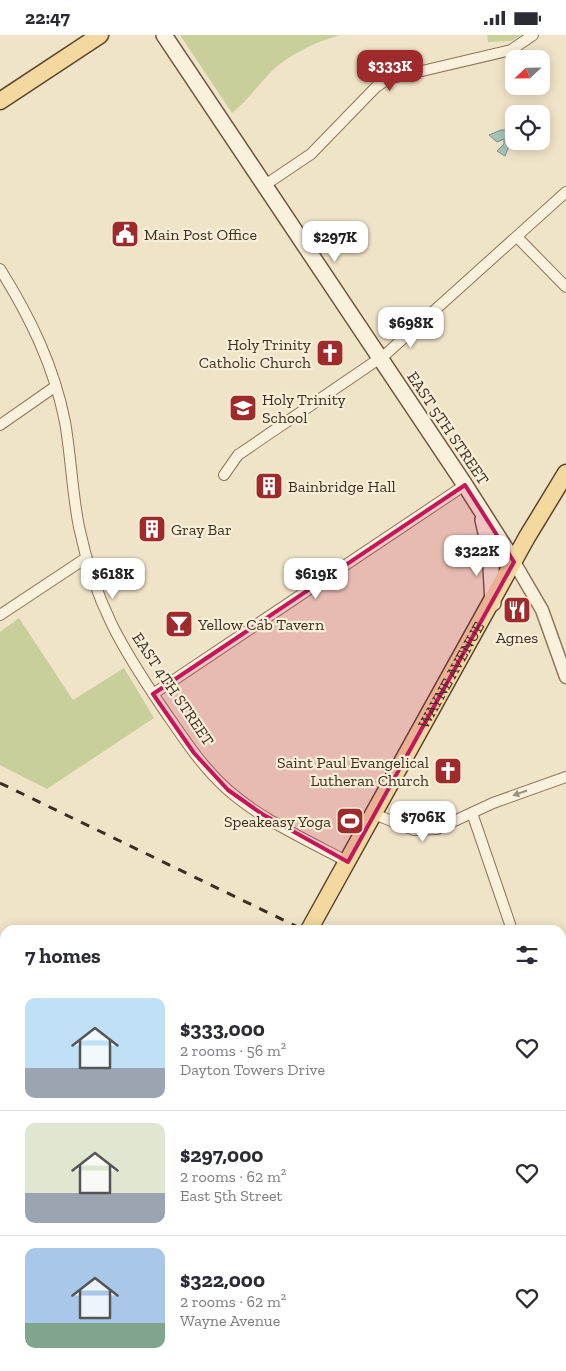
<!DOCTYPE html>
<html lang="en">
<head>
<meta charset="utf-8">
<style>
  body { margin:0; font-family:"Zilla Slab",serif; background:#f7f7f7; color:#2b2b33; height:100vh; display:flex; flex-direction:column; font-size:19px; white-space:nowrap }
  * { box-sizing:border-box; margin:0 }
  p { font-size:16px; color:#7c7c81 }
  .icon { flex:none; width:28px; height:28px; fill:none; stroke:currentColor; stroke-width:2; stroke-linecap:round; stroke-linejoin:round }
  .map { position:relative; flex:1; overflow:hidden }
  .sheet { position:absolute; left:0px; top:890px; width:566px; height:446px; display:flex; flex-direction:column; background:#fff; border-radius:15px 15px 0 0; box-shadow:0 2px 12px #0003 }
  .sheet>* { flex:none }
  .needle { width:32px; rotate:248deg }
  .tools { position:absolute; left:505px; top:15px; display:grid; gap:10px }
  .tools a { display:grid; place-items:center; width:45px; height:45px; border-radius:10px; background:#fff; box-shadow:0 2px 12px #0003; font-size:25px }
  .price { position:absolute; translate:-50% -42px; padding:0 11px; border-radius:10px; background:#fff; color:#222; font-size:16px; line-height:32px; filter:drop-shadow(0 1px 2px #0008) }
  .price::after { content:''; position:absolute; left:50%; top:30px; width:15px; height:11px; margin-left:-8px; background:inherit; clip-path:polygon(0 0,100% 0,50% 100%) }
  .price.selected { background:#9e2a2b; color:#fff }
  ul { padding:0; list-style:none }
  li { display:flex; align-items:center; gap:15px; height:125px; padding:0 25px }
  li+li { border-top:1px solid #e1e1e2 }
  li span { display:grid; place-items:center; flex:none; width:140px; height:100px; border-radius:10px; color:#555 }
  li>.icon { margin-inline-start:auto }
  span .icon { width:60px; height:60px; fill:#fffc; stroke-width:1 }
  li b { font-size:21px }
  h2 { display:flex; justify-content:space-between; align-items:center; height:60px; padding:0 25px; font-size:21px }
  .status { display:flex; justify-content:space-between; align-items:center; height:35px; padding:0 25px; background:#fff; direction:ltr }
  .status svg { height:14px; fill:currentColor }
  .map>svg:first-child { display:block }
  .green { fill:#c9cf9b }
  .water { fill:#a9c4bc; stroke:#6f938a }
  .lines { fill:none; stroke-linecap:round; stroke-linejoin:round }
  .minor-casing { stroke:#8d765c; stroke-width:12 }
  .tertiary-casing { stroke:#8d765c; stroke-width:15 }
  .secondary-casing { stroke:#6f573f; stroke-width:18 }
  .primary-casing { stroke:#5b4430; stroke-width:19 }
  .minor { stroke:#faf1dc; stroke-width:10 }
  .tertiary { stroke:#faf1dc; stroke-width:12 }
  .secondary { stroke:#faf1dc; stroke-width:15 }
  .primary { stroke:#f3d9a0; stroke-width:16 }
  .rail { stroke:#3d2e20; stroke-width:3; stroke-dasharray:9 9; stroke-linecap:butt }
  .oneway { fill:#9c907e }
  .marked { fill:#c2185b; fill-opacity:0.2; stroke:#c2185b; stroke-width:4; stroke-linejoin:round }
  .labels { text-anchor:middle; dominant-baseline:central; stroke-width:4.5; stroke-linejoin:round; paint-order:stroke }
  .poi-label { font-size:16px; fill:#3d2e20; stroke:#f7eed8; text-anchor:start }
  .street-label { font-size:16px; fill:#3d2e20; stroke:#f7eed8 }
</style>
</head>
<body>
<div class="status"><b>22:47</b><svg viewBox="0 0 49 12"><path d="M0 12V9h3v3zM5 12V6h3v6zM10 12V3h3v9zM15 12V0h3v12zM26 1h20v11H26zM47 4h2v5h-2z"/></svg></div>
<div class="map">
<svg width="566" height="1336" viewBox="0 0 566 1336">
  <rect width="100%" height="100%" fill="#f0e4c8"/>
  <path class="green" d="M180 0H341C316 6 284 22 267 41 255 54 246 67 232 78Z
    M487 0H522L511 6 488 7Z
    M19 583 73 665 124 633 154 683 47 754 0 730V597Z
    M566 1252V1276L561 1269V1253Z
    M117 1331H180L168 1336H108Z
    M282 1331H309L310 1336H285Z"/>
  <path class="water" d="M501 95H509L514 99V106H520L523 109 508 113 505 121 497 116 504 109V104L497 107 489 100Z"/>
  <g class="lines">
    <defs>
      <path id="minor" d="M265 150 311 119 376 52 388 44 511 15 533 0
        M517 202 566 252
        M0 234C30 282 54 331 65 387 71 421 72 457 79 492 95 568 121 612 164 675 184 704 202 732 228 755 262 785 307 805 348 827
        M0 390 56 351
        M224 440 238 420 386 319 566 157
        M0 580 86 523
        M153 659 465 450
        M472 778 512 895
        M374 779 414 795 437 794 493 768 566 742
        M561 923 566 921
        M561 1127 566 1129
        M0 1132 5 1129
        M561 1140H566
        M89 1336 98 1331
        M381 1336 406 1331"/>
      <path id="tertiary" d="M514 527 542 575 566 642"/>
      <path id="secondary" d="M164 0 465 450 514 527
        M483 485 490 515 493 568
        M182 1336 192 1331
        M550 1336 557 1331"/>
      <g id="primary">
        <path d="M0 66 100 0"/>
        <path id="s1" d="M309 895 527 502 566 438"/>
        <path d="M0 938 5 946"/>
        <path d="M561 1237 566 1236"/>
        <path d="M263 1331 266 1336"/>
      </g>
    </defs>
    <use href="#minor" class="minor-casing"/>
    <use href="#tertiary" class="tertiary-casing"/>
    <use href="#secondary" class="secondary-casing"/>
    <use href="#primary" class="primary-casing"/>
    <use href="#minor" class="minor"/>
    <use href="#tertiary" class="tertiary"/>
    <use href="#secondary" class="secondary"/>
    <use href="#primary" class="primary"/>
    <path class="rail" d="M0 748 304 895
      M561 1019 566 1021"/>
  </g>
  <defs><path id="oneway-solid" d="M-6-.8H1V-3.2L6.5 0L1 3.2V.8H-6Z" transform="scale(1.25)"/></defs>
  <use class="oneway" href="#oneway-solid" transform="translate(520 758) rotate(161)"/>
  <path class="marked" d="M465 450 514 527 348 827 262 779 228 755 194 718 153 659Z"/>
  <defs>
    <symbol id="civic-square" viewBox="-11 -11 22 22"><rect x="-9" y="-9" width="18" height="18" rx="4" fill="#9e2a2b" stroke="#f7eed8"/><path d="M-.6-6.5H3V-4.5H.6V-3L4-1V1h2V6H-6V1h2V-1L-.6-3ZM-1.2 2.5V6h2.4V2.5Z" fill="#fff"/></symbol>
    <symbol id="church-square" viewBox="-11 -11 22 22"><rect x="-9" y="-9" width="18" height="18" rx="4" fill="#9e2a2b" stroke="#f7eed8"/><path d="M-1.2-6h2.4v3.5h3.3v2.4h-3.3V6h-2.4V-.1h-3.3v-2.4h3.3Z" fill="#fff"/></symbol>
    <symbol id="school-square" viewBox="-11 -11 22 22"><rect x="-9" y="-9" width="18" height="18" rx="4" fill="#9e2a2b" stroke="#f7eed8"/><path d="M0-5L7-2L0 1L-7-2ZM-4 1L0 2.5L4 1V4Q0 6-4 4Z" fill="#fff"/></symbol>
    <symbol id="building-square" viewBox="-11 -11 22 22"><rect x="-9" y="-9" width="18" height="18" rx="4" fill="#9e2a2b" stroke="#f7eed8"/><path d="M-4-6H4V6H1V3H-1V6H-4ZM-2.5-4.3h1.7v1.8h-1.7ZM.8-4.3h1.7v1.8H.8ZM-2.5-1h1.7V.8h-1.7ZM.8-1h1.7V.8H.8Z" fill="#fff"/></symbol>
    <symbol id="restaurant-square" viewBox="-11 -11 22 22"><rect x="-9" y="-9" width="18" height="18" rx="4" fill="#9e2a2b" stroke="#f7eed8"/><path d="M-5-6h1v4h1v-4h1v4h1v-4h1v5L-1.5 .5V6h-2V.5L-5-1ZM5-6V6H3V1.5H1.5Q1.5-4 5-6Z" fill="#fff"/></symbol>
    <symbol id="bar-square" viewBox="-11 -11 22 22"><rect x="-9" y="-9" width="18" height="18" rx="4" fill="#9e2a2b" stroke="#f7eed8"/><path d="M-6-5H6L.8 .8V4.5H3.5V6h-7V4.5H-.8V.8Z" fill="#fff"/></symbol>
    <symbol id="stadium-square" viewBox="-11 -11 22 22"><rect x="-9" y="-9" width="18" height="18" rx="4" fill="#9e2a2b" stroke="#f7eed8"/><path d="M0-5a6.5 5 0 1 0 0 10a6.5 5 0 1 0 0-10ZM-3.5-1.8h7v3.6h-7Z" fill="#fff"/></symbol>
  </defs>
  <g fill-rule="evenodd">
    <use href="#civic-square" x="109" y="183" width="32" height="32"/>
    <use href="#church-square" x="314" y="302" width="32" height="32"/>
    <use href="#school-square" x="227" y="357" width="32" height="32"/>
    <use href="#building-square" x="253" y="435" width="32" height="32"/>
    <use href="#building-square" x="136" y="478" width="32" height="32"/>
    <use href="#restaurant-square" x="501" y="559" width="32" height="32"/>
    <use href="#bar-square" x="163" y="573" width="32" height="32"/>
    <use href="#church-square" x="432" y="720" width="32" height="32"/>
    <use href="#stadium-square" x="334" y="770" width="32" height="32"/>
  </g>
  <g class="labels">
    <g class="poi-label">
      <text x="144" y="199">Main Post Office</text>
      <text x="311" y="309" text-anchor="end">Holy Trinity<tspan x="311" dy="18">Catholic Church</tspan></text>
      <text x="262" y="364">Holy Trinity<tspan x="262" dy="18">School</tspan></text>
      <text x="288" y="451">Bainbridge Hall</text>
      <text x="171" y="494">Gray Bar</text>
      <text x="198" y="589">Yellow Cab Tavern</text>
      <text x="517" y="602" text-anchor="middle">Agnes</text>
      <text x="429" y="727" text-anchor="end">Saint Paul Evangelical<tspan x="429" dy="18">Lutheran Church</tspan></text>
      <text x="331" y="786" text-anchor="end">Speakeasy Yoga</text>
    </g>
    <g class="street-label">
      <text transform="translate(448 393) rotate(56)">EAST 5TH STREET</text>
      <text stroke="none"><textPath href="#s1" startOffset="292">WAYNE AVENUE</textPath></text>
      <text transform="translate(173 654) rotate(56)">EAST 4TH STREET</text>
    </g>
  </g>
</svg>
<div class="tools">
<a><svg class="needle" viewBox="-14 -14 28 28"><path d="M0-13l5 13h-10z" fill="#e53935"/><path d="M0 13l5-13h-10z" fill="#7c7c81"/></svg></a>
<a><svg class="icon" aria-label="locate" viewBox="0 0 24 24"><circle cx="12" cy="12" r="6"/><path d="M12 2v4M12 18v4M2 12h4M18 12h4"/></svg></a>
</div>
<b class="price selected" style="left:390px;top:57px">$333K</b>
<b class="price" style="left:335px;top:228px">$297K</b>
<b class="price" style="left:411px;top:314px">$698K</b>
<b class="price" style="left:477px;top:542px">$322K</b>
<b class="price" style="left:113px;top:565px">$618K</b>
<b class="price" style="left:316px;top:565px">$619K</b>
<b class="price" style="left:423px;top:808px">$706K</b>
<section class="sheet">
<h2>7 homes<svg class="icon" aria-label="filters" viewBox="0 0 24 24"><path d="M4 7h16M4 17h16"/><circle cx="9" cy="7" r="2"/><circle cx="15" cy="17" r="2"/></svg></h2>
<ul>
<li><span style="background:linear-gradient(#bfe0f5 70%,#9aa5b1 0)"><svg class="icon" aria-label="home" viewBox="0 0 24 24"><path d="M3 11l9-7 9 7M6 9v11h12V9"/></svg></span><div><b>$333,000</b><p>2 rooms · 56 m²</p><p>Dayton Towers Drive</p></div><svg class="icon" aria-label="heart" viewBox="0 0 24 24"><path d="M12 20l-8-8c-3-5 5-10 8-4 3-6 11-1 8 4z"/></svg></li>
<li><span style="background:linear-gradient(#dfe7d0 70%,#9aa5b1 0)"><svg class="icon" aria-label="home" viewBox="0 0 24 24"><path d="M3 11l9-7 9 7M6 9v11h12V9"/></svg></span><div><b>$297,000</b><p>2 rooms · 62 m²</p><p>East 5th Street</p></div><svg class="icon" aria-label="heart" viewBox="0 0 24 24"><path d="M12 20l-8-8c-3-5 5-10 8-4 3-6 11-1 8 4z"/></svg></li>
<li><span style="background:linear-gradient(#a9c7e8 75%,#7fa58c 0)"><svg class="icon" aria-label="home" viewBox="0 0 24 24"><path d="M3 11l9-7 9 7M6 9v11h12V9"/></svg></span><div><b>$322,000</b><p>2 rooms · 62 m²</p><p>Wayne Avenue</p></div><svg class="icon" aria-label="heart" viewBox="0 0 24 24"><path d="M12 20l-8-8c-3-5 5-10 8-4 3-6 11-1 8 4z"/></svg></li>
</ul>
</section>
</div>
</body>
</html>
